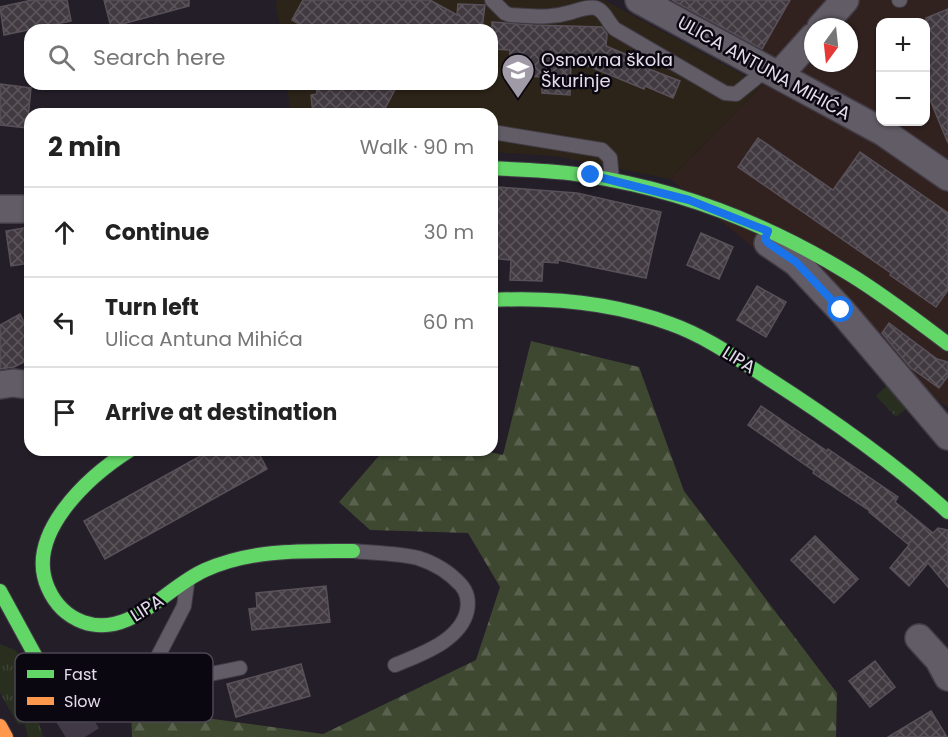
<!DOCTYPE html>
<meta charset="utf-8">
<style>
:root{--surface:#fff;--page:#f6f6f6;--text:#222;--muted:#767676;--line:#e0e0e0}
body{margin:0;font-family:Poppins,sans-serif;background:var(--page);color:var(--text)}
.controls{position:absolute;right:18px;top:18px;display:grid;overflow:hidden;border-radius:12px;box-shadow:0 2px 4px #0004}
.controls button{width:54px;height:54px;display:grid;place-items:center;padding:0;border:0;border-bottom:2px solid var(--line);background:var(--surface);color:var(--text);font:30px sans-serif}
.compass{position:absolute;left:804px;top:18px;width:54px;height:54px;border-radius:50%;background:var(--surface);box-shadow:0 2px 4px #0004;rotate:195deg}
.stop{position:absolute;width:18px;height:18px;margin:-14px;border:4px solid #1a73e8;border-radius:50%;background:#fff}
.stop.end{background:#1a73e8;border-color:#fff;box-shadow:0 2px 6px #0008}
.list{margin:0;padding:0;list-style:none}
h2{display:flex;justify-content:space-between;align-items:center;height:78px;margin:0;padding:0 24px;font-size:26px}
h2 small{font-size:20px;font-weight:400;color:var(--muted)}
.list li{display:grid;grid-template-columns:39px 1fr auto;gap:18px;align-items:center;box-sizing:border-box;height:90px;padding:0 24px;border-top:2px solid var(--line)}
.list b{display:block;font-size:22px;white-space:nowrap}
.list p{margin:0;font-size:20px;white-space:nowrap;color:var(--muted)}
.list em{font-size:20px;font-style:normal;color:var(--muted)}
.icon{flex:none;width:33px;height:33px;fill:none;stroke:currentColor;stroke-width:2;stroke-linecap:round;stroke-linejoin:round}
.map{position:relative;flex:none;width:948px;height:737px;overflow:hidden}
.search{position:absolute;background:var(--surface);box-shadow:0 2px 4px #0004;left:24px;top:24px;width:474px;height:66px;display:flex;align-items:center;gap:15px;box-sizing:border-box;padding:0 21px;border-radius:18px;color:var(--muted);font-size:22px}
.panel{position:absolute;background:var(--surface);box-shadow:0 2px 4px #0004;left:24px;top:108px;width:474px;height:348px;border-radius:18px}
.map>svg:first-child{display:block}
.commercial{fill:#31211f;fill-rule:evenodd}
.education{fill:#2c2418}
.grass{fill:url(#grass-tufts)}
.forest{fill:url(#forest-firs)}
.building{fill:url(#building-cross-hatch);stroke:#595159;stroke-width:1.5}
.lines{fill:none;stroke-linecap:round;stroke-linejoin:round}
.highway-tunnel{stroke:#413a46;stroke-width:33;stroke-dasharray:33 16;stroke-linecap:butt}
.lane-casing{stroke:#403b45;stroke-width:16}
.street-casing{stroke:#403b45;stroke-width:30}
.fast-casing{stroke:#403b45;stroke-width:16}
.slow-casing{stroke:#403b45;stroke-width:16}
.lane{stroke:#615c65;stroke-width:14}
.street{stroke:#615c65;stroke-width:27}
.fast{stroke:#63d668;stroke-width:14}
.slow{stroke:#ff974d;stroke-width:14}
.route{stroke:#1a73e8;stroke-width:8}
.labels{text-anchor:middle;stroke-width:5;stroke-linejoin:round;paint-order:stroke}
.poi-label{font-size:18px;fill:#e3dceb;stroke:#0b0710;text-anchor:start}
.street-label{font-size:18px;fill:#e3dceb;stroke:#0b0710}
.key{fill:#0b0710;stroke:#4c4752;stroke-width:1.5}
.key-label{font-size:16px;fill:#e3dceb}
</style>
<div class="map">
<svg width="948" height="737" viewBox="0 0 948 737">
<defs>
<pattern id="grass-tufts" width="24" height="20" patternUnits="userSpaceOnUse" patternTransform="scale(1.5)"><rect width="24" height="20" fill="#282f1f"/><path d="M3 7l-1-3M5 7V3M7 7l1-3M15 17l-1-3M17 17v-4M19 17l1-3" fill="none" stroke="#3d4335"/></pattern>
<pattern id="forest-firs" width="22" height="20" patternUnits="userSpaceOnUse" patternTransform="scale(1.5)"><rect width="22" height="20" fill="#3e4831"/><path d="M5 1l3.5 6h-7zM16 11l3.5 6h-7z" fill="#5a624f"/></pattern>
<pattern id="building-cross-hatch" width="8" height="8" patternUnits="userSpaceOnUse" patternTransform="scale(1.5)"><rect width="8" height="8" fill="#423a41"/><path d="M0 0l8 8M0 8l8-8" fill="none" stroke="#5d565d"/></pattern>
</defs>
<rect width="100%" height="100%" fill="#241e29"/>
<path class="commercial" d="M654 0H948V408L670 179 762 85 772 66ZM880 22H926V122H880ZM813 27H849V63H813Z"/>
<polygon class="education" points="277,0 604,0 762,85 670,179 555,156 492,152 492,114 291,114 287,84 492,84 492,30 281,30 276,7"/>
<g class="grass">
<polygon points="887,385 907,408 896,417 876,396"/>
<polygon points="0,644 15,650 29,669 20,678 48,709 41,713 42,717 38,719 43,737 28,737 25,724 18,724 0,693"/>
</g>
<polygon class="forest" points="531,341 639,367 684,491 837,693 836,737 132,737 131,713 169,713 323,734 476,660 500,587 468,533 370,530 339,502 384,450 480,450 503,455"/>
<g class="building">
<polygon points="32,0 67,0 71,21 4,35 0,7"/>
<polygon points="104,0 189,0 189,6 111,27"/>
<polygon points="303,0 430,0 457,15 458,4 485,5 482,28 486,30 310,30 292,20"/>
<polygon points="672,0 790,0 762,49"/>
<polygon points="948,9 948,143 926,90 926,18"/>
<polygon points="492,22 533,25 602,27 607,34 606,46 651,65 649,69 680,81 673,98 645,86 644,89 571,59 570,95 542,93 542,77 509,75 510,50 492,49"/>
<polygon points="0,84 31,88 27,128 0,125"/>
<polygon points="337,84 398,84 382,114 313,114 311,95 317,94 316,86"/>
<polygon points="758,138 833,190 860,152 948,213 948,290 936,307 890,275 891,273 738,167"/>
<polygon points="498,187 577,193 661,212 646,278 558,260 558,263 543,262 542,281 510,280 511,260 492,258 492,228 494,228"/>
<polygon points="30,227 30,263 11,266 6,231"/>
<polygon points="701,233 733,247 719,279 687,265"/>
<polygon points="757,286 786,302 766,337 737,320"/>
<polygon points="20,314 30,334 30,359 14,367 0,369 0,325"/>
<polygon points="889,323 937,359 948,362 948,376 939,388 911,368 882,333"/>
<polygon points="761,406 827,451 828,449 898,497 895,502 933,533 938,528 948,530 948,587 928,563 909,586 890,568 909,545 869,512 870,511 813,473 814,471 748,425"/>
<polygon points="211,450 257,450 267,469 105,559 84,521"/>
<polygon points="815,536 858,579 834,603 791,560"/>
<polygon points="326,586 330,622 252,630 249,609 257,608 256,593"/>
<polygon points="875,661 895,687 870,707 849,681"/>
<polygon points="301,664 310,696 236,717 227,684"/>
<polygon points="931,711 947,737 888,737"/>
</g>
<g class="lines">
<polyline class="highway-tunnel" points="42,668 85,737"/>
<defs>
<g id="lane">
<path d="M492 0 505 13 510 15C533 16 549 19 572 12 579 10 588 6 596 8 605 11 608 23 615 29L725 93 736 94 767 69"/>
<polyline points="899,0 900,0"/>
<polyline points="492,132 602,150 610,158 612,180"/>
<path d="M353 551C374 553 398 553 418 558 434 563 450 573 461 585 468 593 469 601 467 611 460 641 421 654 395 665"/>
<polyline points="147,687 240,668"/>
<polyline points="141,708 155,662 184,606 187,584"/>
</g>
<g id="street">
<polyline points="639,0 883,132 948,177"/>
<polyline points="821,27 845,0"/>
<polyline points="779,75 813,37"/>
<polyline points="0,209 30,209"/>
<polyline points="768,243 796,262 841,310 948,436"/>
<polyline points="0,385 13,383 30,385"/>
<polyline points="919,638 939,660 948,677"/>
</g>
<g id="fast">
<path d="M492 168C522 170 553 170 583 175 678 189 770 225 851 275 885 296 916 320 948 344"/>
<path d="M492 300C552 297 614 303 671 324 705 336 736 358 766 377 830 418 892 461 948 512"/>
<path d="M130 450C89 476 24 534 48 588 55 604 67 616 83 622 130 639 166 587 205 570 252 549 302 551 353 551"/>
<polyline points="0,591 42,668"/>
</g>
<polyline id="slow" points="0,726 6,737"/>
</defs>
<use href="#lane" class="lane-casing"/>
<use href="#street" class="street-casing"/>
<use href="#fast" class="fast-casing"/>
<use href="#slow" class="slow-casing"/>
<use href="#lane" class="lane"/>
<use href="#street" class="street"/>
<use href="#fast" class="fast"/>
<use href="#slow" class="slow"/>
</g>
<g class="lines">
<polyline class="route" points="591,175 689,200 768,231 765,239 768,243 796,262 841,310"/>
</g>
<defs>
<symbol id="school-pin" viewBox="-11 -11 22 30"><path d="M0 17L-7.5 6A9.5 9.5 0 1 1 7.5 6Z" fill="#a09aa7" stroke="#0b0710"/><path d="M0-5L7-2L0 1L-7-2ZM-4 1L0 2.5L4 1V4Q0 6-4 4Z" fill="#fff"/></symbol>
</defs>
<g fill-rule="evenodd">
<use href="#school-pin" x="499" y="51" width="38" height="52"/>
</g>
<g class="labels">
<g class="poi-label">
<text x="541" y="66">Osnovna škola<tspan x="541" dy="21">Škurinje</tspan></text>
</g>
<g class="street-label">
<text transform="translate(764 68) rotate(29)" y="6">ULICA ANTUNA MIHIĆA</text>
<text transform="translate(739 360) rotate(32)" y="6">LIPA</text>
<text transform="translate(147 608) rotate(-32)" y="6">LIPA</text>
</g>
</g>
<rect x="15" y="653" width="198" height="69" rx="9" class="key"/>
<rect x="27" y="670" width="27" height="8" fill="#63d668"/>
<rect x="27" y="697" width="27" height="8" fill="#ff974d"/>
<g class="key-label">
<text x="64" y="680">Fast</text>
<text x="64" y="707">Slow</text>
</g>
</svg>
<div class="controls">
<button>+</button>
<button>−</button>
</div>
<svg class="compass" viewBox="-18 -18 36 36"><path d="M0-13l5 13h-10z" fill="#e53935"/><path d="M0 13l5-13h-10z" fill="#767676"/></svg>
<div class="stop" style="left:841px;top:310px"></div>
<div class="stop end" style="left:591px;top:175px"></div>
<div class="search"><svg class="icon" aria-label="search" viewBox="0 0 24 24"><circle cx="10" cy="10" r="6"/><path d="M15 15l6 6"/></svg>Search here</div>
<section class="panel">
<h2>2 min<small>Walk · 90 m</small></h2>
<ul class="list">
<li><svg class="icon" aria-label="ahead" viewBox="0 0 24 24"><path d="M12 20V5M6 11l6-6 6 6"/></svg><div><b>Continue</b></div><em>30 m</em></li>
<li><svg class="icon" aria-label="left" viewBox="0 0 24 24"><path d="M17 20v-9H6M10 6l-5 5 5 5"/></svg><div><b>Turn left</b><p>Ulica Antuna Mihića</p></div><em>60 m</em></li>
<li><svg class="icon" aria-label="arrive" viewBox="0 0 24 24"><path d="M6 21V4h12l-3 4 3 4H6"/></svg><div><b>Arrive at destination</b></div></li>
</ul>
</section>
</div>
